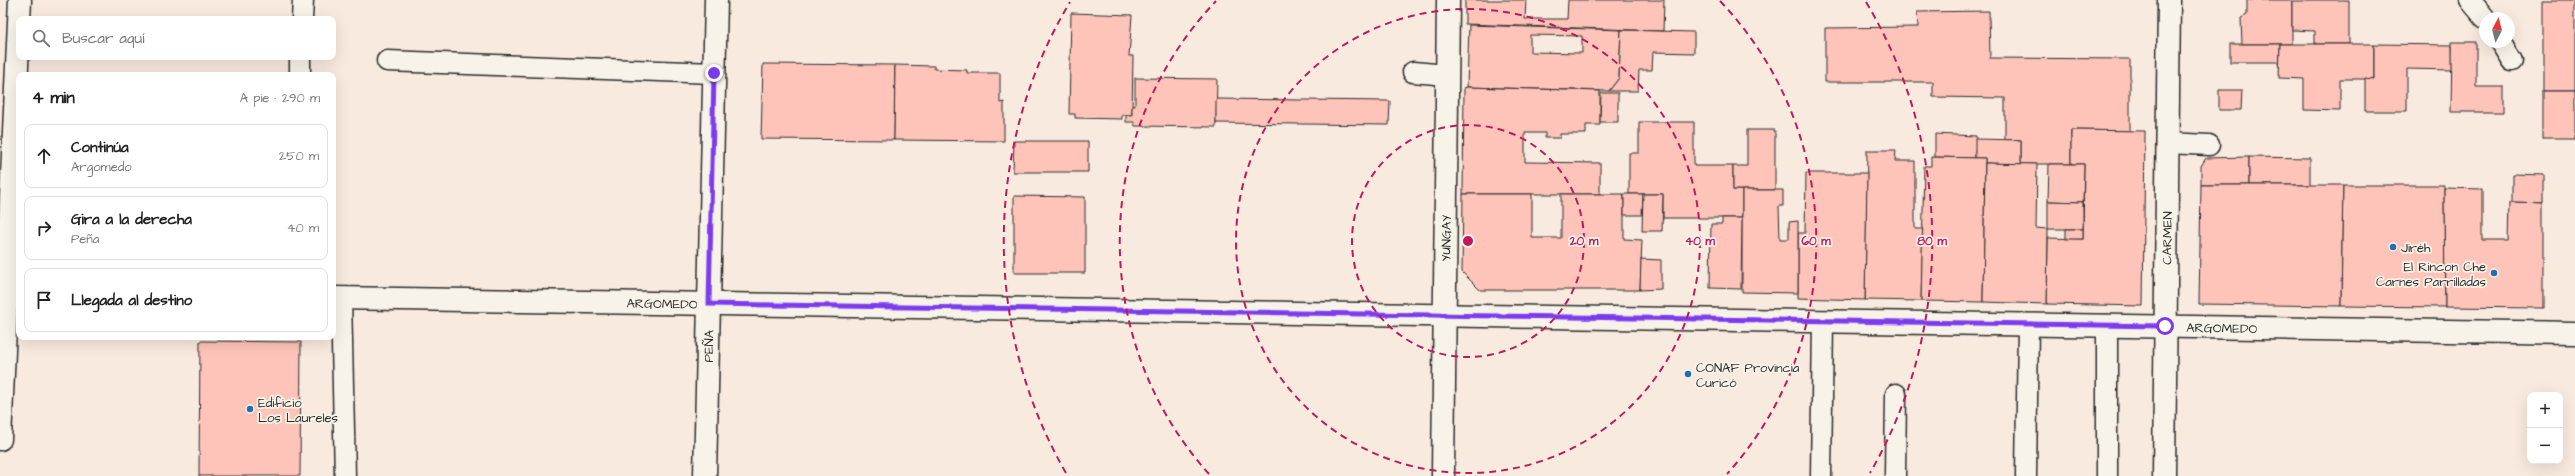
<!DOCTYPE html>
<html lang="es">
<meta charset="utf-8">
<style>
:root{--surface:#fff;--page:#f6f6f6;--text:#222;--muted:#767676;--line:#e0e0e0}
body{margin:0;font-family:"Architects Daughter",sans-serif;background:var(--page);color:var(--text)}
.controls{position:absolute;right:12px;bottom:12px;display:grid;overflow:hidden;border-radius:8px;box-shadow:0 4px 16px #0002}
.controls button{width:36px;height:36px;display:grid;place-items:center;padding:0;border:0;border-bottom:1px solid var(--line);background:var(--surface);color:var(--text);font:20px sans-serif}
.compass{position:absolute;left:2479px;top:12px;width:36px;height:36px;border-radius:50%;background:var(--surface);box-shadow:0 4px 16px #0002;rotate:7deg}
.stop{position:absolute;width:12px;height:12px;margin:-9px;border:3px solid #7c3aed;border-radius:50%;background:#fff}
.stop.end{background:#7c3aed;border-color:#fff;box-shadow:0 1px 4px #0008}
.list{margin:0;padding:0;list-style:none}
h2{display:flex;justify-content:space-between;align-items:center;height:52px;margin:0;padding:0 16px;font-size:17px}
h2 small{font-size:13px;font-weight:400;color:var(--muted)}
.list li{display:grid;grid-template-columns:26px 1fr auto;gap:12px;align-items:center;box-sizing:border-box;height:64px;margin:0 8px 8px;padding:0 8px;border:1px solid var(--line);border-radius:8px}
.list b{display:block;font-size:15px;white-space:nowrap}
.list p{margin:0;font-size:13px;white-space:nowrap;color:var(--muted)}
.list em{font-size:13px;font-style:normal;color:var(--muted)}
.icon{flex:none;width:22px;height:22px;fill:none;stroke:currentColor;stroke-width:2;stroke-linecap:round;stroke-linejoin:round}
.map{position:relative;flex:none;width:2575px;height:476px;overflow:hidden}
.search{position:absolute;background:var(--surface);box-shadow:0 4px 16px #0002;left:16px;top:16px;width:320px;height:44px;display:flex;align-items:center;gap:10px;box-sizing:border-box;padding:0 14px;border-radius:8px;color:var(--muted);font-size:15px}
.panel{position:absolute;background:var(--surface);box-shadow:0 4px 16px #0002;left:16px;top:72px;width:320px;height:268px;border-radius:8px}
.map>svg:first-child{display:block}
.building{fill:#ffc4b9;stroke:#2b2b2b;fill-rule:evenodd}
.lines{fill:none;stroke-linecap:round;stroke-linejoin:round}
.service-casing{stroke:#2b2b2b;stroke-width:23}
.tertiary-casing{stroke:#2b2b2b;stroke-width:25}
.service{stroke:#f7f3e8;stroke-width:20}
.tertiary{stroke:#f7f3e8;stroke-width:22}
.route{stroke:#7c3aed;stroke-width:5}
.ring{fill:none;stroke:#c2185b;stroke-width:2;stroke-dasharray:7 5}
.poi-dot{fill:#1f6fb2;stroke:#f7f3e8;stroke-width:1.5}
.labels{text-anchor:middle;stroke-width:3.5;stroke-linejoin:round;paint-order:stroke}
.street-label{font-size:13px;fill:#2b2b2b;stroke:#f7f3e8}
.poi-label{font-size:13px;fill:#2b2b2b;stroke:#f7f3e8;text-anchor:start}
.centre{fill:#c2185b;stroke:#f7f3e8;stroke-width:2}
.ring-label{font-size:12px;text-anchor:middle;font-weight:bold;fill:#c2185b;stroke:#f7f3e8;stroke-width:3.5;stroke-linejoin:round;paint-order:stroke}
</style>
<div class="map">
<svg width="2575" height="476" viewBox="0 0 2575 476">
<rect width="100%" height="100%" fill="#f9eadf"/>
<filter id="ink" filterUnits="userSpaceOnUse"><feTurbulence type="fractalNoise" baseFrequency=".025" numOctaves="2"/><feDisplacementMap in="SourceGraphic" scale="8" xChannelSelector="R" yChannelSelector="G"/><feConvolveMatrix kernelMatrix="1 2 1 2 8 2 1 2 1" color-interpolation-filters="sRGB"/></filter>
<g filter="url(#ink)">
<g class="building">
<polygon points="1465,0 1526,0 1525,19 1567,19 1568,0 1664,0 1663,31 1465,24"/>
<polygon points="2247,0 2292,0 2292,44 2242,44 2241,18 2247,15"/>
<polygon points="2292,0 2349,0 2349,44 2315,44 2315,31 2292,30"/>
<rect x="2543" y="0" width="32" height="91"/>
<polygon points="1989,11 1990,58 2130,59 2130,131 2071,130 2071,164 2021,164 2021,140 2005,139 2005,98 1933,97 1933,82 1825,82 1825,28 1918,27 1917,12"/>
<polygon points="1071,13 1132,15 1129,56 1133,56 1132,115 1122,115 1122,119 1075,118 1075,114 1069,114"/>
<path d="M1469 25 1621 30 1619 78 1609 91 1467 87ZM1530 35 1582 36V53L1530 52Z"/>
<polygon points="1621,30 1694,32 1694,53 1653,52 1652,70 1639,70 1638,91 1609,91 1619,78"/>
<polygon points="2452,42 2476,42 2476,87 2504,87 2504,112 2451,112"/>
<rect x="2230" y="44" width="50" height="18"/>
<polygon points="2280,44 2374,44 2374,79 2340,79 2340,111 2304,110 2304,79 2279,78"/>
<polygon points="2374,44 2452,45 2452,70 2407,69 2407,111 2365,111 2365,78 2374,79"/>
<polygon points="763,64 895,65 894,140 761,139"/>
<polygon points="895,65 934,66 934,69 967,70 967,73 1000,73 1000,103 1004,102 1004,141 894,140"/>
<polygon points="1135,78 1217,79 1216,127 1135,126 1134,122 1126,122 1126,115 1132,115 1132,106 1135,106"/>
<polygon points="1467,87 1600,91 1600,125 1586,125 1586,134 1560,134 1560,138 1545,138 1545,133 1525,133 1525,162 1600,163 1600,194 1463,194 1464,88"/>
<polygon points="2219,90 2242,90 2241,110 2219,110"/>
<rect x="2543" y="91" width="32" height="48"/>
<polygon points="1601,93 1618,93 1618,122 1600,122"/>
<polygon points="1216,99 1390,101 1389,125 1216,123"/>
<polygon points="1639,122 1694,122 1694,166 1733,166 1733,190 1742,190 1742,218 1663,218 1663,194 1629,194 1629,153 1639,153"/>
<polygon points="1747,130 1775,130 1775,190 1733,190 1733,166 1747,166"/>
<polygon points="2071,130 2145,131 2143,306 2047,304 2048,238 2083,239 2084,164 2071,164"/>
<polygon points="1935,134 1976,136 1975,158 1935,157"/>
<polygon points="1975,139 2021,140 2021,164 1985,163 1985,158 1975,158"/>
<polygon points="1014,141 1088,141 1088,172 1013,172"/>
<polygon points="1867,150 1896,150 1895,161 1915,161 1915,229 1923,229 1921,301 1865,300"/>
<polygon points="1931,157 1985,158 1983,302 1921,301 1924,166 1931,166"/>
<polygon points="2249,157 2249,185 2201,185 2201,166 2206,158"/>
<polygon points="2249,157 2310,158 2310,185 2249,185"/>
<polygon points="1985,163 2037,164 2036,228 2048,229 2047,304 1983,302"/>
<polygon points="2049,164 2084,164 2083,202 2048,201"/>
<polygon points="1806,173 1867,173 1865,300 1798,298 1798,233 1805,233"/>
<polygon points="2512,174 2543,175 2543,203 2512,202"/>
<polygon points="2201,185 2343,185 2341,306 2199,304"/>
<polygon points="2343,185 2444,185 2445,307 2341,306"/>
<polygon points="2444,188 2482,189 2482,240 2509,240 2510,202 2543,203 2543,308 2445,307"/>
<polygon points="1742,190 1783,190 1783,206 1779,206 1780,239 1789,239 1789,222 1798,221 1798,293 1742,292"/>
<polygon points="1463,194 1532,194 1532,238 1561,238 1561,194 1624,194 1624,239 1642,240 1640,290 1480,290 1462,272"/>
<polygon points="1624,194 1643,194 1642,215 1624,215"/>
<polygon points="1643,194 1663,194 1662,231 1642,231"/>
<polygon points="1014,196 1085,197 1085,273 1014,273"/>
<polygon points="2048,201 2083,202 2083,229 2048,229"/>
<polygon points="1722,218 1742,218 1741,289 1710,288 1711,224 1722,224"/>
<rect x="2066" y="229" width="17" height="10"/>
<polygon points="1641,259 1661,260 1661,289 1640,290"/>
<polygon points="200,341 301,342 300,476 199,476"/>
</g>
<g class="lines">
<defs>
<g id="service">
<polyline points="2470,0 2485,18"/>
<polyline points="302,19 303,0"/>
<polyline points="2500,42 2512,61"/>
<polyline points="387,61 714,73"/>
<polyline points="1413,72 1447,75"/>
<polyline points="300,75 300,57"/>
<polyline points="2167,143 2209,145"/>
<polyline points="341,298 345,476"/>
<polyline points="2107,325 2107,476"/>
<polyline points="1821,476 1823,321"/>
<polyline points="1895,476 1896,394"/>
<polyline points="2026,476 2028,324"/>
</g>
<g id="tertiary">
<path id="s1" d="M333 298 2575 333"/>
<polyline points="0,439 20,0"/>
<path id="s2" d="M705 476 716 0"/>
<path id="s3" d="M1443 476 1448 0"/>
<path id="s4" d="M2164 476 2169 0"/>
</g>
</defs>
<use href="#service" class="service-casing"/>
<use href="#tertiary" class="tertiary-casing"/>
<use href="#service" class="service"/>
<use href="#tertiary" class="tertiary"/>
</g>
</g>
<g class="lines" filter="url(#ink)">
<polyline class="route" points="714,73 709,304 2165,326"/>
</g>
<g class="ring">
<circle cx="1468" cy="241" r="116"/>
<circle cx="1468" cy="241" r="232"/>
<path d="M1209 474A348 348 0 0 1 1216 1M1720 1A348 348 0 0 1 1727 474"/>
<path d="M1066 473A464 464 0 0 1 1070 2M1866 2A464 464 0 0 1 1870 473"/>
</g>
<g class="poi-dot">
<circle cx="2393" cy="247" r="4"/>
<circle cx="2494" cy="273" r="4"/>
<circle cx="1688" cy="374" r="4"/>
<circle cx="250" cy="409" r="4"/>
</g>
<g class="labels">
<g class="street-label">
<text dy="5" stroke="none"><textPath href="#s3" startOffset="238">YUNGAY</textPath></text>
<text dy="5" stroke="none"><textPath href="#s4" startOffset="238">CARMEN</textPath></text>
<text dy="5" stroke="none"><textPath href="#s1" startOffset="329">ARGOMEDO</textPath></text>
<text dy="5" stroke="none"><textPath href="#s1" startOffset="1889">ARGOMEDO</textPath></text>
<text dy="5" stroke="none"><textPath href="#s2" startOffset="130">PEÑA</textPath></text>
</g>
<g class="poi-label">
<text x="2401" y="252">Jiréh</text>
<text x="2486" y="271" text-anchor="end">El Rincon Che<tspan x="2486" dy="15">Carnes Parrilladas</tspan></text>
<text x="1696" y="372">CONAF Provincia<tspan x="1696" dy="15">Curicó</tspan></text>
<text x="258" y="407">Edificio<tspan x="258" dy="15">Los Laureles</tspan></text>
</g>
</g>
<circle cx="1468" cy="241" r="6" class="centre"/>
<g class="ring-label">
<text x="1584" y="245">20 m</text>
<text x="1700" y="245">40 m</text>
<text x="1816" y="245">60 m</text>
<text x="1932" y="245">80 m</text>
</g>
</svg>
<div class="controls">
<button>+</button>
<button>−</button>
</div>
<svg class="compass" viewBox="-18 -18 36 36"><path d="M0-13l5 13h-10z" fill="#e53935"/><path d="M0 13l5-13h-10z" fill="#767676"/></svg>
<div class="stop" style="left:2165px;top:326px"></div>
<div class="stop end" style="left:714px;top:73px"></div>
<div class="search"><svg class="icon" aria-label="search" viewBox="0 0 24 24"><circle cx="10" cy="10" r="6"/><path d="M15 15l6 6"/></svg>Buscar aquí</div>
<section class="panel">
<h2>4 min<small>A pie · 290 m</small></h2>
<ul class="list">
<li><svg class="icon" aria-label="ahead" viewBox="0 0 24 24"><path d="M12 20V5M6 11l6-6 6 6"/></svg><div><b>Continúa</b><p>Argomedo</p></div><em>250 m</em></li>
<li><svg class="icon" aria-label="right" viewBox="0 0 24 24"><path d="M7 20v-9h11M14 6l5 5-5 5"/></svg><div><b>Gira a la derecha</b><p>Peña</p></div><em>40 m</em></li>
<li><svg class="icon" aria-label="arrive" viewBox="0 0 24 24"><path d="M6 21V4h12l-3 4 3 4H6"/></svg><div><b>Llegada al destino</b></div></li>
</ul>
</section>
</div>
